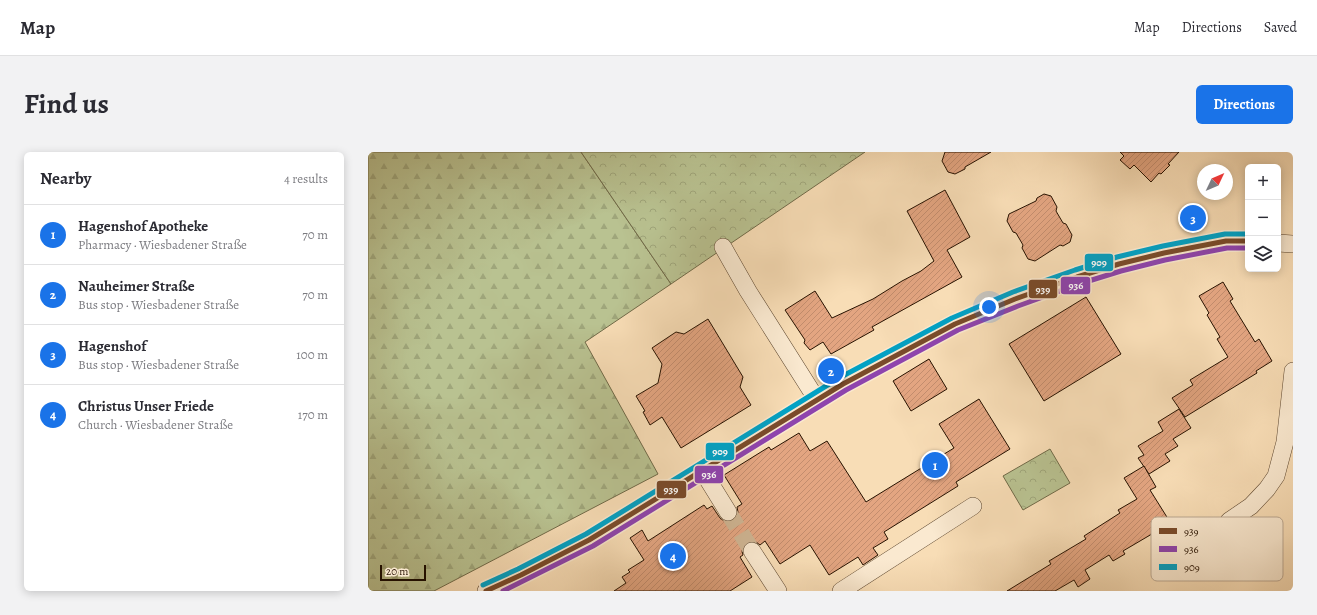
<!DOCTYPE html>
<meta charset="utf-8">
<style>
:root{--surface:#fff;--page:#f2f2f3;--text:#2b2b33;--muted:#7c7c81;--line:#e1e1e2;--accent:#1a73e8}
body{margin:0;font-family:Alegreya,serif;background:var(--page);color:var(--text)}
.controls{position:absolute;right:12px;top:12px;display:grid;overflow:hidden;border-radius:6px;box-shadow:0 2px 10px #0003}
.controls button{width:36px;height:36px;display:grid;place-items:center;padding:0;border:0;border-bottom:1px solid var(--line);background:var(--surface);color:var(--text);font:20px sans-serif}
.compass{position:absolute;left:829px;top:12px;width:36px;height:36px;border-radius:50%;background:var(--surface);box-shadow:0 2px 10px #0003;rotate:46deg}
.scale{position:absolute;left:12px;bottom:10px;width:46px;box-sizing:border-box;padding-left:4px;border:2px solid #271200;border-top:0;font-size:11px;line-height:14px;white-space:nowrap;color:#271200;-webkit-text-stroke:3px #fae9d0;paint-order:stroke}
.you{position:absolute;left:621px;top:155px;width:14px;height:14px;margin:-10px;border:3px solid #fff;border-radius:50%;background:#1a73e8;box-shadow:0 0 0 6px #1a73e833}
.badge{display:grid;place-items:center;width:26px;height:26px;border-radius:50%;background:var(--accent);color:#fff;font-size:13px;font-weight:700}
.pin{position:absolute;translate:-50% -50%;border:2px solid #fff;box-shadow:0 1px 4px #0006}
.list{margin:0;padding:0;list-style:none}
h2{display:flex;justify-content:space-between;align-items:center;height:52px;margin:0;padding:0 16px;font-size:17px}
h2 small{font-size:13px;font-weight:400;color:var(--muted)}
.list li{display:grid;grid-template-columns:26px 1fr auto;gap:12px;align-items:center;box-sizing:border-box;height:60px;padding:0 16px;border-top:1px solid var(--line)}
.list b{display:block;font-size:15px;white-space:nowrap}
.list p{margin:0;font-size:13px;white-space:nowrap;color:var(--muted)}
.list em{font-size:13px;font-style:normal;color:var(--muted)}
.icon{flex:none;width:22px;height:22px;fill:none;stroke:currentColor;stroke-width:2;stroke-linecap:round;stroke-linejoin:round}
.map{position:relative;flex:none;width:925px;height:439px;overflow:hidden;border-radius:6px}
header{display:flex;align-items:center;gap:24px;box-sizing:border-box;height:56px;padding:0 20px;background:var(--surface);border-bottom:1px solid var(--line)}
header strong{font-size:19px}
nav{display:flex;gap:22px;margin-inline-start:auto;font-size:14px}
.intro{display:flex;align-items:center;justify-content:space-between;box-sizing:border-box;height:96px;padding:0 24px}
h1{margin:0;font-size:28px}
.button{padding:10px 18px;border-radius:6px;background:var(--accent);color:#fff;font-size:14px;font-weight:700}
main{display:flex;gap:24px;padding:0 24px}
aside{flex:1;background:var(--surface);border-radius:6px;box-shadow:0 2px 10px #0003}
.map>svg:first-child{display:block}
.forest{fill:url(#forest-firs);stroke:#706a48}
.park{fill:url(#park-crowns);stroke:#706a48}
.building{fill:url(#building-hatch);stroke:#271200}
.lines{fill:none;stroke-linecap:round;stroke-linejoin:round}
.street-tunnel{stroke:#ceb492;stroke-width:17;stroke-dasharray:17 8;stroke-linecap:butt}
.street-casing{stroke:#5b452e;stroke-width:18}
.street{stroke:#fae9d0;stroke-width:17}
.bus-1-casing{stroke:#fae9d0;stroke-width:8}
.bus-2-casing{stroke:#fae9d0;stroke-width:8}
.bus-3-casing{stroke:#fae9d0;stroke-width:8}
.bus-1{stroke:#7a4b2a;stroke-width:5}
.bus-2{stroke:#8e44ad;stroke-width:5}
.bus-3{stroke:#02a1c4;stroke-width:5}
.key{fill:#fae9d0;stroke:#bba892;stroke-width:1}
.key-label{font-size:11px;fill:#271200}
.line-badge{stroke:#fae9d0;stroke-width:1.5}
.badge-label{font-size:11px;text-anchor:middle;font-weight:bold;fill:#fff}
</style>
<header>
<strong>Map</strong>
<nav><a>Map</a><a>Directions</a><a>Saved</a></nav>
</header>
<div class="intro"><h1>Find us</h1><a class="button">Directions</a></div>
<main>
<aside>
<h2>Nearby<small>4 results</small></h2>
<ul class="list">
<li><span class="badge">1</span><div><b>Hagenshof Apotheke</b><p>Pharmacy · Wiesbadener Straße</p></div><em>70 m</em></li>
<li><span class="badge">2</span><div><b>Nauheimer Straße</b><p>Bus stop · Wiesbadener Straße</p></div><em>70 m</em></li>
<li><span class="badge">3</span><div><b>Hagenshof</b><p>Bus stop · Wiesbadener Straße</p></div><em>100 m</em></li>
<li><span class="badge">4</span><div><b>Christus Unser Friede</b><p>Church · Wiesbadener Straße</p></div><em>170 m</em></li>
</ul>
</aside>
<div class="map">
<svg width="925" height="439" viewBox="0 0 925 439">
<defs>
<pattern id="forest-firs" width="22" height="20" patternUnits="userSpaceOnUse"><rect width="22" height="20" fill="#b9c291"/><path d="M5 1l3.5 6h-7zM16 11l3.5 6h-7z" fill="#9fa67b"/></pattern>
<pattern id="park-crowns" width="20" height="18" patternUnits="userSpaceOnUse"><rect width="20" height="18" fill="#b9c291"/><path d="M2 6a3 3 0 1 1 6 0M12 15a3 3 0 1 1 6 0" fill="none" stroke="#9fa67b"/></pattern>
<pattern id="building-hatch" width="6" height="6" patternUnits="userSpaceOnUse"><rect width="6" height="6" fill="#e3a581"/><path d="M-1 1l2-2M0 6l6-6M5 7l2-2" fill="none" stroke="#c38d6e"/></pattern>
</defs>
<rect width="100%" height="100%" fill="#f8ddb6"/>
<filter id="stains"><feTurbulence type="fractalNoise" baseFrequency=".005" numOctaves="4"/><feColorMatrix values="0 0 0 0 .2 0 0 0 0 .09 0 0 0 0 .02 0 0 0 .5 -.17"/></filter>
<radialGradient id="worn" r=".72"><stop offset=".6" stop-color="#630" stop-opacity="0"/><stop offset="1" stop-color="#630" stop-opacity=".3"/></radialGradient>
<polygon class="forest" points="0,0 213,0 303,132 217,190 290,322 66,439 0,439"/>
<g class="park">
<polygon points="213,0 497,0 303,132"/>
<polygon points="682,297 702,331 655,358 635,324"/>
</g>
<g class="building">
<polygon points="577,0 623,0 597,15 597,17 587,22 580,20 574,9"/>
<polygon points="752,0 811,0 800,12 802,13 793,22 791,21 783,30 766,13 762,17 752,8 756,4"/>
<polygon points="577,38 602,85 579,98 594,125 504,175 506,178 463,202 455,190 442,198 436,191 437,188 417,158 447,139 464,166 505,147 534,129 553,119 566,109 539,59"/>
<polygon points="676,42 683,44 689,55 688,59 695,71 698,72 704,83 702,90 695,94 692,93 667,109 660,107 654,96 655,93 648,81 645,80 639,69 641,62 668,49 669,46"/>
<polygon points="855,130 865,147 862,149 887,190 891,187 904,209 888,219 889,221 817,265 804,246 825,233 822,228 860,205 849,187 852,185 839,163 841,161 831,144"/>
<polygon points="718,145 753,202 676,249 641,192"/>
<polygon points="340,167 375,225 372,235 383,253 313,296 294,265 282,273 275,260 277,259 268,244 290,231 294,212 284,196 308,180 316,182"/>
<polygon points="561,207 579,237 543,259 525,229"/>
<polygon points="611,247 642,297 588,330 590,334 516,380 520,387 505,396 510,403 495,413 490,405 461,423 442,393 412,412 397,389 392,393 388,390 383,389 378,391 375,394 374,399 375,403 372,405 384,425 362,439 246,439 258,431 254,425 262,420 260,418 276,408 262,386 274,378 280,389 336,353 339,357 344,354 352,366 356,369 361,370 366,368 369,364 370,360 369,355 374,352 356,323 401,295 403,298 431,281 442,299 459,289 498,350 586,296 571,272"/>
<polygon points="811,257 823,276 805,287 810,294 797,302 802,309 781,322 770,306 776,303 770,294 795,279 790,270"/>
<polygon points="776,314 788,335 782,338 802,370 809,366 822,387 802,399 789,379 755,399 757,402 745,409 741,403 717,418 722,427 710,435 706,428 687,439 639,439 683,412 681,409 718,387 716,384 752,361 750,358 769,347 756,326"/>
</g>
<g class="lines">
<polyline class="street-tunnel" points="360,360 384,399"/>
<defs>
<g id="street">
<polyline points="910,91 925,92"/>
<polyline points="355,95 380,139 449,248"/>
<polyline points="334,318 360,360"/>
<polyline points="861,369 883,354 899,337 908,324 917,290 925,219"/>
<polyline points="384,399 410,439"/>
<polyline points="118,439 153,423 221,388 475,232 587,172 647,147 709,125 751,112 796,101 858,89 880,89"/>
<polyline points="473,439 605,354"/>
</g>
</defs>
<use href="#street" class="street-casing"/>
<use href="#street" class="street"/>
<defs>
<polyline id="bus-1" points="118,439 153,423 221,388 475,232 587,172 647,147 709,125 751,112 796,101 858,89 880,89"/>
<polyline id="bus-2" points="135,439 225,394 478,238 590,178 650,154 711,132 753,119 797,108 859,96 880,96"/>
<polyline id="bus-3" points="115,433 150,417 218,382 471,226 584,166 645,140 707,118 749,105 795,94 857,82 880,82"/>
</defs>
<use href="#bus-1" class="bus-1-casing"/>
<use href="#bus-2" class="bus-2-casing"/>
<use href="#bus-3" class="bus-3-casing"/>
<use href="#bus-1" class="bus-1"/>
<use href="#bus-2" class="bus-2"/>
<use href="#bus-3" class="bus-3"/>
</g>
<rect x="783" y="365" width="132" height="64" rx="6" class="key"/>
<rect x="791" y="376" width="18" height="6" fill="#7a4b2a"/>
<rect x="791" y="394" width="18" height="6" fill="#8e44ad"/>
<rect x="791" y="412" width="18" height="6" fill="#02a1c4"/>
<g class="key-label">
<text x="816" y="383">939</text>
<text x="816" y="401">936</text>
<text x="816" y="419">909</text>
</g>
<g class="line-badge">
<rect x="716" y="101" width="30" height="19" rx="4" fill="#02a1c4"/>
<rect x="692" y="124" width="31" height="19" rx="4" fill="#8e44ad"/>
<rect x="660" y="127" width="30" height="20" rx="4" fill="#7a4b2a"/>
<rect x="337" y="290" width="30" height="19" rx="4" fill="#02a1c4"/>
<rect x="326" y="313" width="30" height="19" rx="4" fill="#8e44ad"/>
<rect x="288" y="328" width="31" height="19" rx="4" fill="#7a4b2a"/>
</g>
<g class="badge-label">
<text x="731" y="114">909</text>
<text x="708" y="137">936</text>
<text x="675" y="141">939</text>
<text x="352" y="303">909</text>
<text x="341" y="326">936</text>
<text x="303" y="341">939</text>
</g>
<rect width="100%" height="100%" filter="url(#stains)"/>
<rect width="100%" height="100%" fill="url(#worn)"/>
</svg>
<div class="controls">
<button>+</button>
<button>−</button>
<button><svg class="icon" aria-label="layers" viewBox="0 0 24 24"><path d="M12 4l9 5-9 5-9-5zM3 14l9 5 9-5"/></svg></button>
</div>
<svg class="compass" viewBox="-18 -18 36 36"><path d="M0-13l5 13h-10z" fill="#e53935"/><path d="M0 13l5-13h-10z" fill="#7c7c81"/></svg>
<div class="scale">20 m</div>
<div class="you"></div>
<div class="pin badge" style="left:567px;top:313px">1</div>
<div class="pin badge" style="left:463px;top:219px">2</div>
<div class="pin badge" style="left:825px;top:66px">3</div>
<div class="pin badge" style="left:305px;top:404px">4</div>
</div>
</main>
